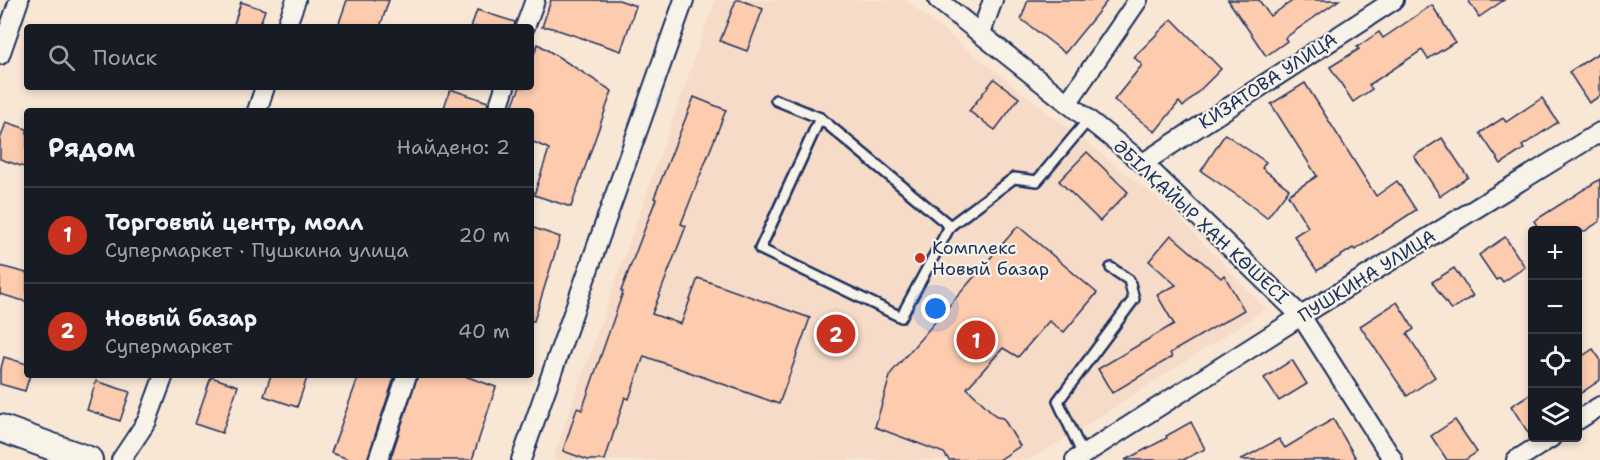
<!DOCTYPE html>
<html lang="ru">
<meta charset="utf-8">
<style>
:root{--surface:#171b24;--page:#242831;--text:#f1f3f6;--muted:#9ea1a6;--line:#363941;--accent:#c8321e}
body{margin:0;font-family:"Shantell Sans",sans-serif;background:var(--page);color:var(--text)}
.controls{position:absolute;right:18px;bottom:18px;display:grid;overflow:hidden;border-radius:6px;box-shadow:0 3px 9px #0003}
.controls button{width:54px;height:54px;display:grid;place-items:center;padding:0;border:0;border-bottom:2px solid var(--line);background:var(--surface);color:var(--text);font:30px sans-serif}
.you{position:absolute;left:936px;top:309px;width:21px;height:21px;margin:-15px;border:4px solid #fff;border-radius:50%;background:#1a73e8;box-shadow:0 0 0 9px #1a73e833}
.badge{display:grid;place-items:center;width:39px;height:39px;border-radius:50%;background:var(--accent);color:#fff;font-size:20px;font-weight:700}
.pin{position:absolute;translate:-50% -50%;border:3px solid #fff;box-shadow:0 2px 6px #0006}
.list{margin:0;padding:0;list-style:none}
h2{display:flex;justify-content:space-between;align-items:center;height:78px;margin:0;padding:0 24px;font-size:26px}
h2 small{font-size:20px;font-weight:400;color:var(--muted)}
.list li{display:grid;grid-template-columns:39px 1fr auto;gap:18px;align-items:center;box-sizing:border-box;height:96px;padding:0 24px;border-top:2px solid var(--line)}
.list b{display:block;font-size:22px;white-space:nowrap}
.list p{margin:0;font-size:20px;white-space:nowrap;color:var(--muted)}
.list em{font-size:20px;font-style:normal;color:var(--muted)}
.icon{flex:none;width:33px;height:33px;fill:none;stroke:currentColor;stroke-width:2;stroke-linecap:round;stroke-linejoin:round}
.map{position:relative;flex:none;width:1600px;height:460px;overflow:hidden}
.search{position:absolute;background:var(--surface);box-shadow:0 3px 9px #0003;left:24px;top:24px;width:510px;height:66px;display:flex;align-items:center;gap:15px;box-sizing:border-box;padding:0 21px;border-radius:6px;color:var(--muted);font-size:22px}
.panel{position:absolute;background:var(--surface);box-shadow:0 3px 9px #0003;left:24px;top:108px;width:510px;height:270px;border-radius:6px}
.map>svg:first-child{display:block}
.built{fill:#f6dbc8}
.building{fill:#fdcbad;stroke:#1b2f5e;stroke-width:1.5}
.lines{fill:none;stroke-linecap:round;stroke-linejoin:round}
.lane-casing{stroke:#1b2f5e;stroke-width:14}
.street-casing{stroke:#1b2f5e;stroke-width:22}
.secondary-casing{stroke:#1b2f5e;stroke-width:30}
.lane{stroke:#f7f3e8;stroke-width:9}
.street{stroke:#f7f3e8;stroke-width:18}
.secondary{stroke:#f7f3e8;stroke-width:26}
.poi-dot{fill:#c8321e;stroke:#f7f3e8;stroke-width:2}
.labels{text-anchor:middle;stroke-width:4.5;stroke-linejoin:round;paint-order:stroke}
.street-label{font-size:18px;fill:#1b2f5e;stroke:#f7f3e8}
.poi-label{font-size:18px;fill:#1b2f5e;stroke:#f7f3e8;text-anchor:start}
</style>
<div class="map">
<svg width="1600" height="460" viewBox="0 0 1600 460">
<rect width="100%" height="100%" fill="#f9e7d6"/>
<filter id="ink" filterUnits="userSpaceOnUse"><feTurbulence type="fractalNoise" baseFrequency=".0167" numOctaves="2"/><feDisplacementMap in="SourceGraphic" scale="12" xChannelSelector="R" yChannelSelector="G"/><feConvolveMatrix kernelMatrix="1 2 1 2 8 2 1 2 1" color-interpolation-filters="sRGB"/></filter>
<g filter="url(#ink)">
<polygon class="built" points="715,0 905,0 1170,208 1266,309 1075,433 1029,460 552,460"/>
<g class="building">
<polygon points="347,0 389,0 380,27 351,27 339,23"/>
<polygon points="551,0 619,0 636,6 621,51 549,27 542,27"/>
<polygon points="736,0 741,0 763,9 747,51 720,41"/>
<polygon points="1028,0 1108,0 1065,53 1021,19"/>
<polygon points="1228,0 1259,0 1270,16 1294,0 1339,0 1285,38 1287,41 1266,56"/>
<polygon points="1468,0 1504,0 1479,17"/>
<polygon points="241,2 265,10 259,27 233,27"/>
<polygon points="1432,5 1455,42 1428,59 1422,50 1369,85 1372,89 1353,102 1330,67 1359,49 1357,47 1379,32 1383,38"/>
<polygon points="477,10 515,22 514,27 471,27"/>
<polygon points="1172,19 1221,69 1183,107 1179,102 1155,132 1114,100 1142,65 1134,57"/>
<polygon points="538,44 612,91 571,207 534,195 549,149 531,141 531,111 510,111 520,87 531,87 531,61"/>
<polygon points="1600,52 1600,96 1589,103 1569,72"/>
<polygon points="994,79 1019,98 995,130 969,111"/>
<polygon points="1305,83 1376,196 1397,181 1416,210 1355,250 1353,248 1317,271 1294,236 1308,227 1288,195 1317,176 1271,104"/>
<polygon points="450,89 488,102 486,111 443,111"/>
<polygon points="694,97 726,110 681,224 686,226 652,314 681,324 698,278 810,318 779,404 644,356 629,399 625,397 605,460 588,460 563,451 577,408 582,410 623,292 621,291 656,199 654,198"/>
<polygon points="1542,98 1558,122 1522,146 1524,149 1501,164 1480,133 1503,118 1506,122"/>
<polygon points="6,122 27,129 27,168 0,159 0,140"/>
<polygon points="1225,134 1266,162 1262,168 1289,189 1267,218 1241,198 1201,171"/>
<polygon points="1442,138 1468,177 1440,196 1414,156"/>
<polygon points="1087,152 1128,192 1100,221 1059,181"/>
<polygon points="1600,179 1600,221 1585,231 1540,231 1534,221"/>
<polygon points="1018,226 1097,293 1064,332 1049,321 1018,357 1003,348 967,388 997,417 1003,418 1020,446 999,460 949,460 944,453 875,427 891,373"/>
<polygon points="531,227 560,237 534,321 531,321"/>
<polygon points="1171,235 1221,278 1224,275 1244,310 1170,353 1172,357 1112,393 1098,369 1174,324 1157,295 1176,285 1149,261"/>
<polygon points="1505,237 1525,267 1503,282 1500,278 1496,280 1479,255"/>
<polygon points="0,266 27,273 27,302 0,294"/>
<polygon points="1454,268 1473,296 1451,310 1432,282"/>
<polygon points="1397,302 1414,329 1407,334 1435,377 1407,396 1360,326"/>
<polygon points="1593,349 1600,359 1600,380 1578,395 1578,359"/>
<polygon points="4,357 27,364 27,375 30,375 25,391 0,384 0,372"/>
<polygon points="1292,360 1307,384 1279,401 1264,378"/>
<polygon points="271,375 298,375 307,378 297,407 264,396"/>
<polygon points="359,375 395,375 367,460 352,460 331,453"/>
<polygon points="418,375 462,375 496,387 472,460 390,460"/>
<polygon points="211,377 238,386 222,433 195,424"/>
<polygon points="96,381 130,392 120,421 87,410"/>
<polygon points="1533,392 1533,436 1531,437 1511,406"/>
<polygon points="1333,419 1357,460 1240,460 1279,439 1285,448"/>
<polygon points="1455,420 1477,452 1465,460 1447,460 1431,436"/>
<polygon points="1191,422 1205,449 1183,460 1125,460 1167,438 1166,436"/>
</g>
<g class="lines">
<defs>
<g id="lane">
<polyline points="776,100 820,118 760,249 901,317 950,226 1014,178 1037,181 1089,119"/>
<polyline points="820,118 950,226"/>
<polyline points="1083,455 1058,401 1134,299 1129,280 1111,268"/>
</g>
<g id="street">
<polyline points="938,0 1143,163 1301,316 1393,460"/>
<polyline points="286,27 296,0"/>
<polyline points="525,27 535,0"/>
<polyline points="981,33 993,0"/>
<polyline points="0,55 19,0"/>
<polyline points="1068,102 1138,0"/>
<polyline points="257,111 265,87"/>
<polyline points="497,111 505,87"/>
<polyline points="1143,163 1394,0"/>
<polyline points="1578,420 1600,406"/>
<polyline points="121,460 147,421 164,375"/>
<polyline points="378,460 407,375"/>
<polyline points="521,460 684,0"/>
<polyline points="1075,460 1301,316 1600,132"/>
<polyline points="1516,460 1551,438"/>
</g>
<polyline id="secondary" points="0,428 89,460"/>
</defs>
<use href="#lane" class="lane-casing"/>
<use href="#street" class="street-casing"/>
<use href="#secondary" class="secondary-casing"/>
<use href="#lane" class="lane"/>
<use href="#street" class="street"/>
<use href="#secondary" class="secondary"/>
</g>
</g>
<circle class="poi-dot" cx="920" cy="258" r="6"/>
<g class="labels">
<g class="street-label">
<text transform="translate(1268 81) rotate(-33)" y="6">КИЗАТОВА УЛИЦА</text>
<text transform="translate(1201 222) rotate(43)" y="6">ӘБІЛҚАЙЫР ХАН КӨШЕСІ</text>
<text transform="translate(1367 276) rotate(-32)" y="6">ПУШКИНА УЛИЦА</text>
</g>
<g class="poi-label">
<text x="932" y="254">Комплекс<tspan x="932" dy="21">Новый базар</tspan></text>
</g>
</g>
</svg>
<div class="controls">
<button>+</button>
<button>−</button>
<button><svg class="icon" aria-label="locate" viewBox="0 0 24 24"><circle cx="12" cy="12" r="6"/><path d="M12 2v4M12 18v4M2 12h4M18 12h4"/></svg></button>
<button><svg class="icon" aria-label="layers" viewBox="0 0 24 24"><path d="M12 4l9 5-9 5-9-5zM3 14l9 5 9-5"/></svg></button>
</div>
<div class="you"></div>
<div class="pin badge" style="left:976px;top:340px">1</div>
<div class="pin badge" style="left:836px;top:334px">2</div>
<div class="search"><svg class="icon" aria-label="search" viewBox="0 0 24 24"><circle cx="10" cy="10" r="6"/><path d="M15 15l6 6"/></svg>Поиск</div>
<section class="panel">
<h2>Рядом<small>Найдено: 2</small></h2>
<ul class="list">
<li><span class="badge">1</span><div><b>Торговый центр, молл</b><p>Супермаркет · Пушкина улица</p></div><em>20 m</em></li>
<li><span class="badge">2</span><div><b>Новый базар</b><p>Супермаркет</p></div><em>40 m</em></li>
</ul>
</section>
</div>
